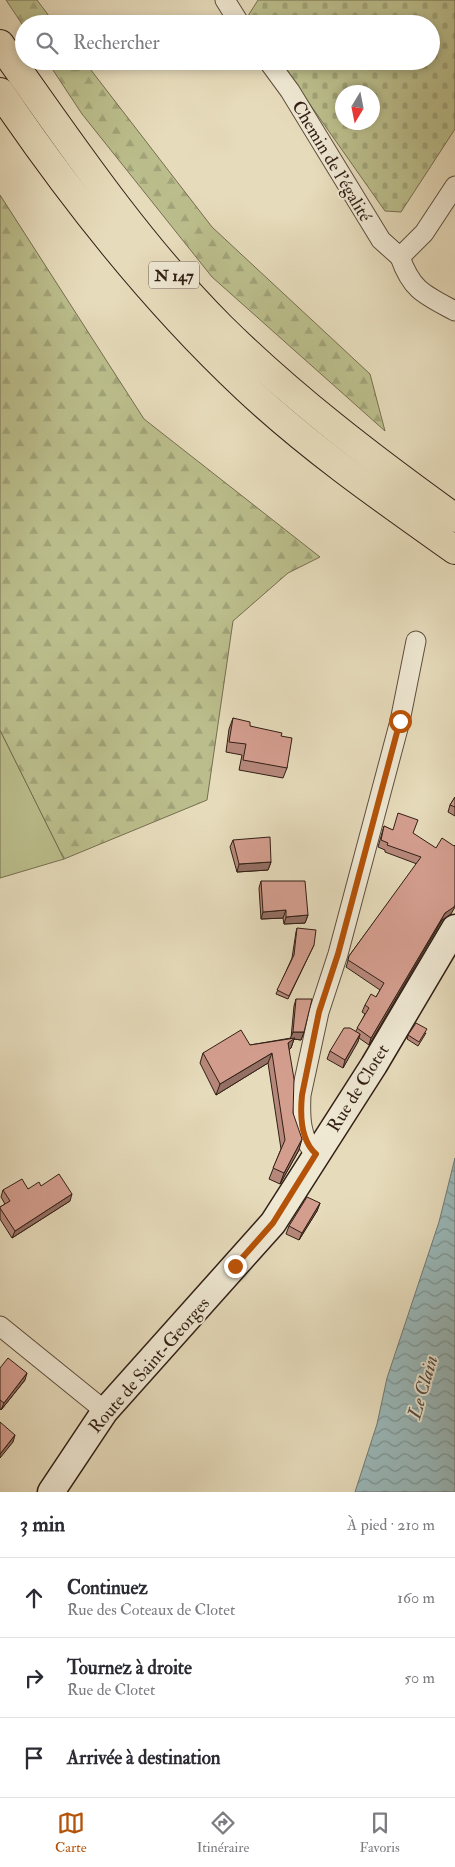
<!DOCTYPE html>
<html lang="fr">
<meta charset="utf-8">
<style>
:root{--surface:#fff;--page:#f7f7f7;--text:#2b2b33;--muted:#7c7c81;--line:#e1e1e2;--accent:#b45309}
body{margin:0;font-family:"IM FELL Double Pica",serif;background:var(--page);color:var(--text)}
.compass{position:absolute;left:335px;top:85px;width:45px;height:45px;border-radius:50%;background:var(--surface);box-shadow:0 2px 8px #0003;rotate:190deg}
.stop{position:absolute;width:15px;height:15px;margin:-11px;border:4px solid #b45309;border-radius:50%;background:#fff}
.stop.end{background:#b45309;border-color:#fff;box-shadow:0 1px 5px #0008}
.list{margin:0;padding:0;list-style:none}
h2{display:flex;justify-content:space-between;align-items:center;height:65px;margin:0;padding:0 20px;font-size:21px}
h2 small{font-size:16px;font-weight:400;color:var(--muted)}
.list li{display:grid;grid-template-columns:32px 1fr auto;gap:15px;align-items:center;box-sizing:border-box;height:80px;padding:0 20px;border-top:1px solid var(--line)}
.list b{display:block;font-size:19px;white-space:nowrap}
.list p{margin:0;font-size:16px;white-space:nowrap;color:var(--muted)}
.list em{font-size:16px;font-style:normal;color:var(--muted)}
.icon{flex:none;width:28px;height:28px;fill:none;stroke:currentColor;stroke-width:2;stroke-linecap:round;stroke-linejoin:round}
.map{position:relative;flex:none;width:455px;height:1492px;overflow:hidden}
.search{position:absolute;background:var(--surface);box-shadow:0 2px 8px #0003;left:15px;right:15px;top:15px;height:55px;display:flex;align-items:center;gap:12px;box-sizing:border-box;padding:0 18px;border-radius:28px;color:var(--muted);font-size:19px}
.sheet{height:305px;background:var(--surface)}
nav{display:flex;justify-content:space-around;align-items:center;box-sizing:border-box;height:70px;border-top:1px solid var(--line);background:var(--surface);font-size:14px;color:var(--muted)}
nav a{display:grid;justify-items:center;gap:2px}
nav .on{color:var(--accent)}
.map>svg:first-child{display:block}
.grass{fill:#bbbe8c;stroke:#766e50}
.forest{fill:url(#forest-firs);stroke:#766e50}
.cemetery{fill:url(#cemetery-stones);stroke:#766e50;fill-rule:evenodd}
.water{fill:url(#water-waves);stroke:#707b78}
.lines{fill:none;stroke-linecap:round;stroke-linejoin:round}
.street-casing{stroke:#5e4e3e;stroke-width:21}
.secondary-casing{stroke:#311f15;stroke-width:29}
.highway-casing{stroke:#311f15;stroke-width:30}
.street{stroke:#efe8d3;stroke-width:19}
.secondary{stroke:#efe8d3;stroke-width:26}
.highway{stroke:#e6dbbb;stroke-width:28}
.wall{fill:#b6887b;stroke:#311f15}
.shaded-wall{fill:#946f64;stroke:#311f15}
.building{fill:#d49e8f;stroke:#311f15}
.route{stroke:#b45309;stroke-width:6}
.labels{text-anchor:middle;stroke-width:4;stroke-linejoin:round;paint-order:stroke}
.shield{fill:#efe8d3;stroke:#6a5b4e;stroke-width:1}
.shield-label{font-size:16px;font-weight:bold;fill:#311f15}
.street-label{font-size:18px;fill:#311f15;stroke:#efe8d3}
.water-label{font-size:19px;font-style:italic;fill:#504d47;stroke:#efe8d3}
</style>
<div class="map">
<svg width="455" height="1492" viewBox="0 0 455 1492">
<defs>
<pattern id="forest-firs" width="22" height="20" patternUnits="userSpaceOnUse" patternTransform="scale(1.25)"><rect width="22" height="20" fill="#bbbe8c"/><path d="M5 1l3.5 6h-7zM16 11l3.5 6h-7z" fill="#a1a378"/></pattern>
<pattern id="cemetery-stones" width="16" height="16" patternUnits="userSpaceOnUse" patternTransform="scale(1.25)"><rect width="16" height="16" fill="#bbbe8c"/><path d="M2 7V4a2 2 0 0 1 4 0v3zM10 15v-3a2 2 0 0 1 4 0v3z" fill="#a1a378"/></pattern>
<pattern id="water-waves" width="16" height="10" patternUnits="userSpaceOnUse" patternTransform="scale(1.25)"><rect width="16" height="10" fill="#9ab9ba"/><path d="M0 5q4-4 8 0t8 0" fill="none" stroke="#7e9696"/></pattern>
</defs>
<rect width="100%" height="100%" fill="#e6dbbb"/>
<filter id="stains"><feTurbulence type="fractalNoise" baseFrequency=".004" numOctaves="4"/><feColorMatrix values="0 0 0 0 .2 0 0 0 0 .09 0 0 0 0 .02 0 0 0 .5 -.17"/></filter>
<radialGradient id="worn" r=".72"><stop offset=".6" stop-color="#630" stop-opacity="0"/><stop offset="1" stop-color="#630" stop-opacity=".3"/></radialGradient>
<polygon class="grass" points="0,730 64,859 0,878"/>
<g class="forest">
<polygon points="6,0 37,0 55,24 24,24 24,27"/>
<polygon points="47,61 84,61 212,227 370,374 385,431 212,277 82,114"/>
<polygon points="0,195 144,419 320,557 288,573 233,621 207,800 64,859 0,730"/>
</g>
<path class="cemetery" d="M258 0H455V129L401 212 385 211 302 93 277 61H431V24H249L246 19ZM342 92H372V122H342Z"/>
<polygon class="water" points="455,1158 455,1492 355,1492 377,1424 387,1378 439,1222"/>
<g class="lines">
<defs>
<g id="street">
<polyline points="225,0 240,24"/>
<polyline points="268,61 290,91 381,240 400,257"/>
<path d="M455 186 424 233 400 257C412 291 425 295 455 311"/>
<path d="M316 1154C300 1140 300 1115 301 1095L319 1012 338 954 400 721 416 641"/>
<polyline points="0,1326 105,1411"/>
</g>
<polyline id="secondary" points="51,1492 105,1411 273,1223 374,1065 455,928"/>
<g id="highway">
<path d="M0 44C68 140 137 243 221 327 293 398 373 459 455 518"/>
<path d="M0 92C72 198 152 300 246 388 311 449 383 499 455 550"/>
</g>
</defs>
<use href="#street" class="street-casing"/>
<use href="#secondary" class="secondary-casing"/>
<use href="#highway" class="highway-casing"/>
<use href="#street" class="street"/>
<use href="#secondary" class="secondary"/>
<use href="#highway" class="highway"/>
</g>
<g class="wall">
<polygon points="233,718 250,726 281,736 287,768 283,778 239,770 242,755 226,752 229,729"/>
<polygon points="455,797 455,816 448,812 450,805"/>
<polygon points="384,826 392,830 413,833 451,914 442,920 369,1045 359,1038 343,1068 327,1059 330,1051 356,1031 365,1014 362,1012 365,1005 376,997 380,990 346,967 347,964 349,956 417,864 385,852 385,850 378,847"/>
<polygon points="233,840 271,862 268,870 237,872 230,847"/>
<polygon points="261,881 308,915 305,923 284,924 283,918 261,919 259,888"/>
<polygon points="297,928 314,945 288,999 276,994 292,958 296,932"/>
<polygon points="296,999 304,1032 301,1040 294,1039 291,1048 289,1050 293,1113 299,1150 280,1184 269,1179 281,1149 268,1063 216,1095 200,1063 203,1053 291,1038 294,1006"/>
<polygon points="426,1033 418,1046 407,1039 408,1035"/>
<polygon points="41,1186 70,1201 12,1238 0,1219 0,1207 5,1204 1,1197 3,1190 28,1189"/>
<polygon points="320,1203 317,1211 299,1240 286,1234 289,1226"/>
<polygon points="0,1368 25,1380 1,1410 0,1409"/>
</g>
<g class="shaded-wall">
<polygon points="271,862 268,870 237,872 239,864"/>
<polygon points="455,905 455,907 451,914 442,920 369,1045 371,1038 445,913"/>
<polygon points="286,910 283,918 261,919 263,912"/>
<polygon points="308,915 305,923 284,924 286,917"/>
<polygon points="293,1032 304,1032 301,1040 294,1039 291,1048 284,1054"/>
<polygon points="360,1034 358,1042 343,1068 345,1060"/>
<polygon points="272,1053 268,1063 216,1095 220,1084"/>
<polygon points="302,1139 299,1150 280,1184 284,1173"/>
<polygon points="72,1194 70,1201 12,1238 15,1231"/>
<polygon points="320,1203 317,1211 299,1240 302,1233"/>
<polygon points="27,1373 25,1380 1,1410 4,1403"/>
<polygon points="15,1435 13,1442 0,1458 0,1454"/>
</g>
<g class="building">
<polygon points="233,718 250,722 250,726 282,733 281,736 292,738 287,768 243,760 246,744 229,742"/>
<polygon points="455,797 455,807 450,805"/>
<polygon points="398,813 418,820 413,833 436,848 442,838 454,846 455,845 455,905 454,907 445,913 371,1038 357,1028 369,1008 365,1005 371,994 376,997 384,983 348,960 349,956 421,857 387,845 388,843 381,840 384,826 393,830"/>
<polygon points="270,837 271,862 239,864 233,840"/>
<polygon points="261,881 305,881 308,915 286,917 286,910 263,912"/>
<polygon points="297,928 316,930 314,945 289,996 277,990 294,955"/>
<polygon points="296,999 312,999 304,1032 293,1032"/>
<polygon points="416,1023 427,1029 419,1042 408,1035"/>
<polygon points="344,1028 350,1028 360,1034 345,1060 330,1051"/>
<polygon points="241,1030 250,1045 295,1038 288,1043 294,1079 293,1113 302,1139 284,1173 273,1168 285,1140 272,1053 220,1084 203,1053"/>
<polygon points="59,1174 72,1194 15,1231 0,1208 0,1207 10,1201 3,1190 22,1179 28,1189 39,1182 41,1186"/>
<polygon points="307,1197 320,1203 302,1233 289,1226"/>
<polygon points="8,1358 27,1373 4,1403 0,1400 0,1368"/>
<polygon points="0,1422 15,1435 0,1454"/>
</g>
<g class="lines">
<path class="route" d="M235 1266 273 1223 316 1154C300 1140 300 1115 302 1095L319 1012 338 954 400 721"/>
</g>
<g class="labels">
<rect class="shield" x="149" y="261.5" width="50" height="27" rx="4"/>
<g class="shield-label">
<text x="174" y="281">N 147</text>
</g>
<g class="street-label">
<text transform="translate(332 161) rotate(59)" y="6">Chemin de l'égalité</text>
<text transform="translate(358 1088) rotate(-58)" y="6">Rue de Clotet</text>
<text transform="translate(149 1365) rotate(-49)" y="6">Route de Saint-Georges</text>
</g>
<g class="water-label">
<text transform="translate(422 1387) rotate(-74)" y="7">Le Clain</text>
</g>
</g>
<rect width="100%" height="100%" filter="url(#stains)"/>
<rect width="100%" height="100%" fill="url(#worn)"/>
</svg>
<svg class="compass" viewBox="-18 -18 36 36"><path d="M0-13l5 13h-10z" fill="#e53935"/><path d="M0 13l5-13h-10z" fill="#7c7c81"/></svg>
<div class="stop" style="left:400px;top:721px"></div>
<div class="stop end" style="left:235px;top:1266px"></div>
<div class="search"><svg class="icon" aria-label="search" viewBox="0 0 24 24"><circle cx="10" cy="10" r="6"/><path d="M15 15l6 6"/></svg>Rechercher</div>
</div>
<section class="sheet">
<h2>3 min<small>À pied · 210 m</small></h2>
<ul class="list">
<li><svg class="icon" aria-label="ahead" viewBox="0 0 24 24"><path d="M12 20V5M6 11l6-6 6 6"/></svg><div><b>Continuez</b><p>Rue des Coteaux de Clotet</p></div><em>160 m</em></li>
<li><svg class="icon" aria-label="right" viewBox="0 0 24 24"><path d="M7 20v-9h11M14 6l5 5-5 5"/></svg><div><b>Tournez à droite</b><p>Rue de Clotet</p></div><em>50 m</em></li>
<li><svg class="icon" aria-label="arrive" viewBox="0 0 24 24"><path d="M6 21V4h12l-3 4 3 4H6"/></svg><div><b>Arrivée à destination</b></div></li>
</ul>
</section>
<nav>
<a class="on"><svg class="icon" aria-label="map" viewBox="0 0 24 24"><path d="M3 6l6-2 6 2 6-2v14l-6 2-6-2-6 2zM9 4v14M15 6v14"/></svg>Carte</a>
<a><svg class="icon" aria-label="directions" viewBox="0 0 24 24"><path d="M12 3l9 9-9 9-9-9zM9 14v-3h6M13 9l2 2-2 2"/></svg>Itinéraire</a>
<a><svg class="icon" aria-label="saved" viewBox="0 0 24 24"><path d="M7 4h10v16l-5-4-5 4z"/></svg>Favoris</a>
</nav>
